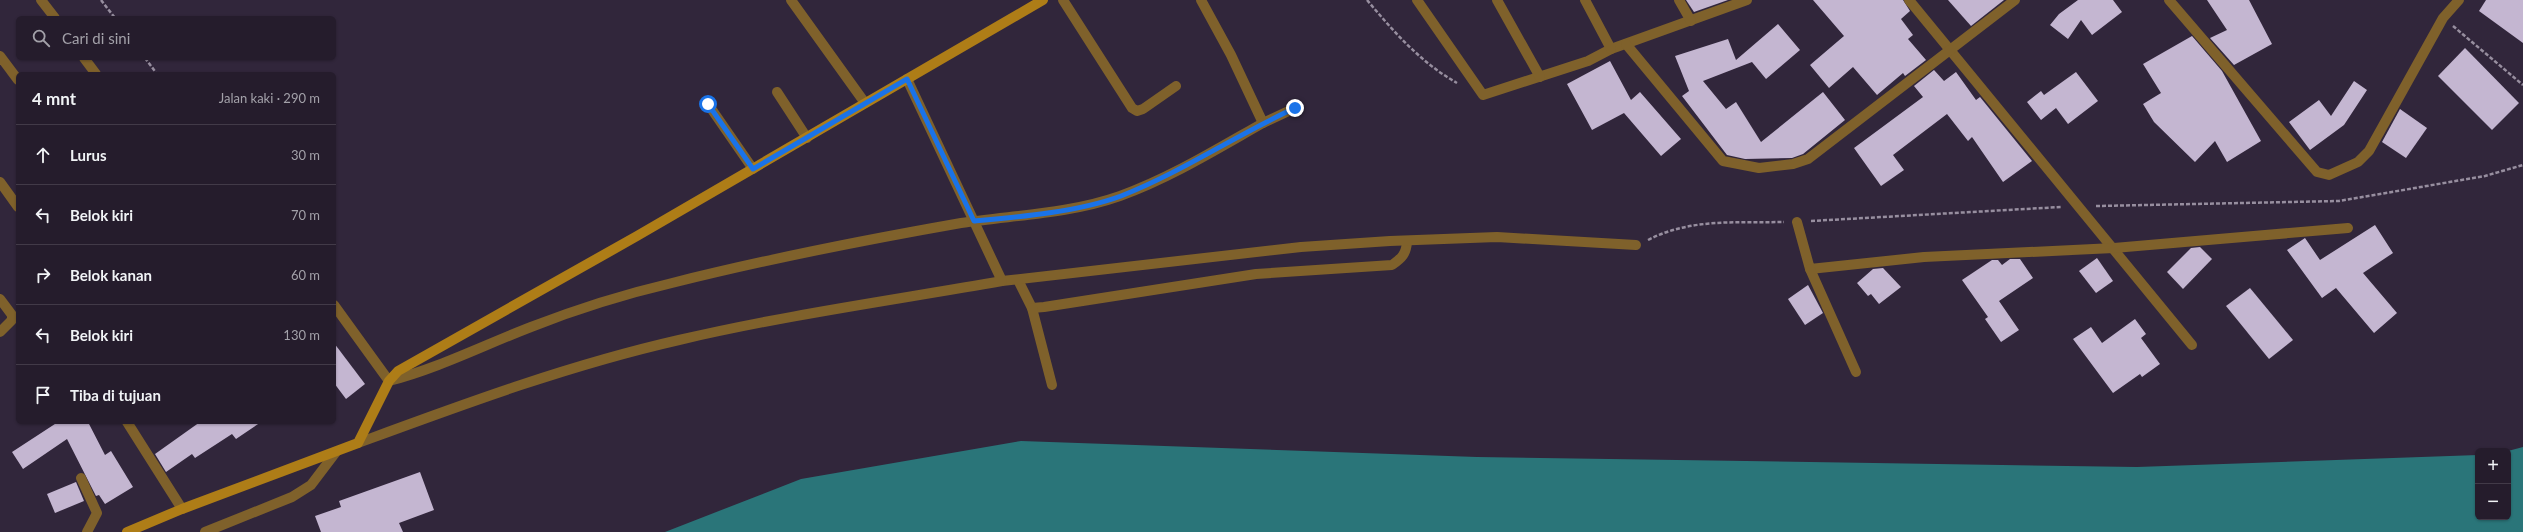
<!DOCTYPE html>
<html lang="id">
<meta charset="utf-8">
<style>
:root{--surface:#251c2c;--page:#312938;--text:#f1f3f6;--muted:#a3a1a9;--line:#423a48}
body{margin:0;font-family:Lato,sans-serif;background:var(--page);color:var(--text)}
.controls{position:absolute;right:12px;bottom:12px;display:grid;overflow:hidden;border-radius:6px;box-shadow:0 1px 3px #0004}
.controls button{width:36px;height:36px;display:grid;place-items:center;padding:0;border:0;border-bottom:1px solid var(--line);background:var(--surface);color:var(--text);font:20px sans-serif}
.stop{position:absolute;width:12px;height:12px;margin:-9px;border:3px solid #1a73e8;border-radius:50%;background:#fff}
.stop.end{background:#1a73e8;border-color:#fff;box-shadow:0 1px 4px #0008}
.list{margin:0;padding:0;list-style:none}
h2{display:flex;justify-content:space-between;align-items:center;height:52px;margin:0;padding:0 16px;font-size:17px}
h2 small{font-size:13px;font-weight:400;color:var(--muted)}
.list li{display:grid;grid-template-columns:26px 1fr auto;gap:12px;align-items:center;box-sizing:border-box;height:60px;padding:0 16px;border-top:1px solid var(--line)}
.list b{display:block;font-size:15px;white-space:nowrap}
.list em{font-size:13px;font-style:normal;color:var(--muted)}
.icon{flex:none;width:22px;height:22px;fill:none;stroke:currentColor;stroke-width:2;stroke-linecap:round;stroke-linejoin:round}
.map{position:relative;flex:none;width:2523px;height:532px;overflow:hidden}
.search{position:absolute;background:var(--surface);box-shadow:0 1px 3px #0004;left:16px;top:16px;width:320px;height:44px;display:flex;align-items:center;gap:10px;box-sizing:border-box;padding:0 14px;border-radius:6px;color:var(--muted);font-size:15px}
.panel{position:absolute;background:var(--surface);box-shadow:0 1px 3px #0004;left:16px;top:72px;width:320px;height:352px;border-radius:6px}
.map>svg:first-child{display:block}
.water{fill:#2a7579}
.building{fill:#c4b6d1}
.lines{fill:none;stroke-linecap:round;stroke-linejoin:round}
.path{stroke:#978e9f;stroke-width:2.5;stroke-dasharray:4 2;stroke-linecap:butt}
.lane{stroke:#7f612b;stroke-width:10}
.street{stroke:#7f612b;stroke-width:10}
.secondary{stroke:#ae7d17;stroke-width:10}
.route{stroke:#1a73e8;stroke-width:5}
</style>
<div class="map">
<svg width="2523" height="532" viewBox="0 0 2523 532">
<rect width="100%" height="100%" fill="#31263b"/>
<polygon class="water" points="1021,441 1477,457 2137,467 2478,455 2478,517 2508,517 2508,451 2523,447 2523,532 665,532 801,479"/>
<g class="building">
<polygon points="1686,0 1728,0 1694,12"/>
<polygon points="1813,0 1903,0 1910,11 1901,19 1913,35 1908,39 1926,60 1905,76 1903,73 1877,95 1853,67 1829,88 1810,65 1844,36"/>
<polygon points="1948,0 2004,0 1971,26"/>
<polygon points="2078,0 2113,0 2122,12 2092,35 2081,20 2068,39 2050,25 2059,14"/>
<polygon points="2207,0 2249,0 2272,44 2234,65 2210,38 2227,30"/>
<polygon points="2486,0 2523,0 2523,43 2479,11"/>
<polygon points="1778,24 1800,50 1766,79 1752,62 1703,81 1726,109 1736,102 1761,142 1823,92 1845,120 1803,154 1792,158 1745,159 1727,155 1682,96 1689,91 1675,56 1728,39 1736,60"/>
<polygon points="2192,36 2222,71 2261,141 2227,162 2215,141 2195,162 2154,122 2143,104 2161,93 2143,64"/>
<polygon points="2465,48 2519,103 2492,130 2438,76"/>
<polygon points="1610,61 1631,100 1640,92 1681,139 1661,156 1624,113 1592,130 1567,84"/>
<polygon points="1934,70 1944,81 1956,72 1976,100 1980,97 2032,161 2003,182 1972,137 1968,141 1947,114 1893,155 1904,170 1881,186 1854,148 1923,97 1914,86"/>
<polygon points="2076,72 2098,101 2068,124 2056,108 2041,120 2027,102 2041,91 2044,95"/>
<polygon points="2354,81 2367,90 2344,125 2310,150 2289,122 2319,100 2331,116"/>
<polygon points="2400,109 2427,128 2406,158 2382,142"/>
<polygon points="2375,225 2393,253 2363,273 2397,313 2374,333 2336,288 2322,298 2287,250 2305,238 2320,260"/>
<polygon points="2200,247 2212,259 2183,289 2167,272 2191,248"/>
<polygon points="2097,258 2113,281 2096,293 2079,271"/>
<polygon points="2010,259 2020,259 2033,278 1999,301 2019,330 2001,342 1985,319 1988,317 1962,280 1992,260 1998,260 2002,265"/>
<polygon points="1883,268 1901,287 1879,304 1871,294 1868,296 1857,283 1873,269"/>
<polygon points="1808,285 1823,313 1805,325 1788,299"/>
<polygon points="2250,288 2293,340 2269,359 2226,306"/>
<polygon points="2135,319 2146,334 2141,338 2160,364 2142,377 2140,374 2113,393 2073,339 2091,327 2102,343"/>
<polygon points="334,343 365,384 346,399 334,383"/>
<polygon points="58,422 88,422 105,455 111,451 133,487 105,504 99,495 96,496 67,439 23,469 12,452"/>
<polygon points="200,422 261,422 236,439 232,434 195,458 192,454 166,472 155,454"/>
<polygon points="420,472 434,510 399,523 403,532 321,532 315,516 341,507 339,501"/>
<polygon points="76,482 84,501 55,513 47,494"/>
</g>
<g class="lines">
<g class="path">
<polyline points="101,0 115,18"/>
<path d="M1367 0C1394 32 1420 62 1457 83"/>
<polyline points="2453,26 2523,85"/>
<polyline points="145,58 157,74"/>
<polyline points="2096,206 2339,201 2485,176 2523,165"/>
<polyline points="1811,221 2061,207"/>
<path d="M1648 240C1690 218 1738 223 1784 222"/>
</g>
<g class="lane">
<path d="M1018 280 1032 308 1044 307 1256 274 1392 265C1402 258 1406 254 1407 242"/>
<polyline points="1002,281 1301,247 1390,241 1497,237 1636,245"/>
<polyline points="1032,308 1052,385"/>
</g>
<g class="street">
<polyline points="41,0 55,18"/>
<polyline points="791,0 865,103"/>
<polyline points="1063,0 1132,108 1137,111 1143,109 1176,86"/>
<polyline points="1201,0 1231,55 1263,123 1295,108"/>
<polyline points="1417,0 1483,95 1588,61 1611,49 1747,0"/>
<polyline points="1497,0 1540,77"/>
<polyline points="1585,0 1611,49"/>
<polyline points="1679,0 1691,21"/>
<polyline points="1909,0 2192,345"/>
<polyline points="2169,0 2317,172 2329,175 2358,162 2369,151 2443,18 2459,0"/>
<polyline points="1626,44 1723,161 1759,168 1793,164 1808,159 2015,0"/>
<polyline points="0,56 18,80"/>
<polyline points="84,58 96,74"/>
<polyline points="777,92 807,138"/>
<polyline points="708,104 753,169"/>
<polyline points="0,182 18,207"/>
<polyline points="1797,222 1810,269 1924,257 2114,248 2348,228"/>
<polyline points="1810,269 1856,372"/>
<polyline points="0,299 12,315 12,320 0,332"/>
<path d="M334 305 389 381C439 368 484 345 531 327 577 309 625 294 672 283 768 259 864 240 961 223 1014 215 1069 214 1120 196 1170 178 1217 149 1263 123"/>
<polyline points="127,422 182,509"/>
<path d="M358 443C464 404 569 365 679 340 786 315 894 300 1002 281L907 79"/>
<polyline points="81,478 97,513 87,532"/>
<polyline points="205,532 292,497 311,485 336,452"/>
</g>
<polyline class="secondary" points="127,532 182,509 358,443 389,381 398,371 637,236 1043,0"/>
</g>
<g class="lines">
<path class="route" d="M708 104 753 169 907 79 974 221C1019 217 1078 212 1121 196 1182 172 1236 135 1295 108"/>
</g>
</svg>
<div class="controls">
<button>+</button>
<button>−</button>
</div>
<div class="stop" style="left:708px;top:104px"></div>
<div class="stop end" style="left:1295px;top:108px"></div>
<div class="search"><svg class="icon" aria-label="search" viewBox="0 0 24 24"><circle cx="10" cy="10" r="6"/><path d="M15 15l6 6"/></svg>Cari di sini</div>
<section class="panel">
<h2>4 mnt<small>Jalan kaki · 290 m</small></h2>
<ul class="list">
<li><svg class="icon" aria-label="ahead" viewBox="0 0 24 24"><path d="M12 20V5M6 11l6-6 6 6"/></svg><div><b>Lurus</b></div><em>30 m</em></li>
<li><svg class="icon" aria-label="left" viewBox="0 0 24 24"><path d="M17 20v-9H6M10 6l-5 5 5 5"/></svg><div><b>Belok kiri</b></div><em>70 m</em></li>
<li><svg class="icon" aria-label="right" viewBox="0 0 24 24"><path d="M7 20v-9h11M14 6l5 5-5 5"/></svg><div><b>Belok kanan</b></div><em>60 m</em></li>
<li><svg class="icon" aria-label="left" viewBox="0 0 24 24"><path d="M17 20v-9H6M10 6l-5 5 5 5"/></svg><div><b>Belok kiri</b></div><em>130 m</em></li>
<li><svg class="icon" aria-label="arrive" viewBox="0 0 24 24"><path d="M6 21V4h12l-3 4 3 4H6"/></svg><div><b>Tiba di tujuan</b></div></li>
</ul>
</section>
</div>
